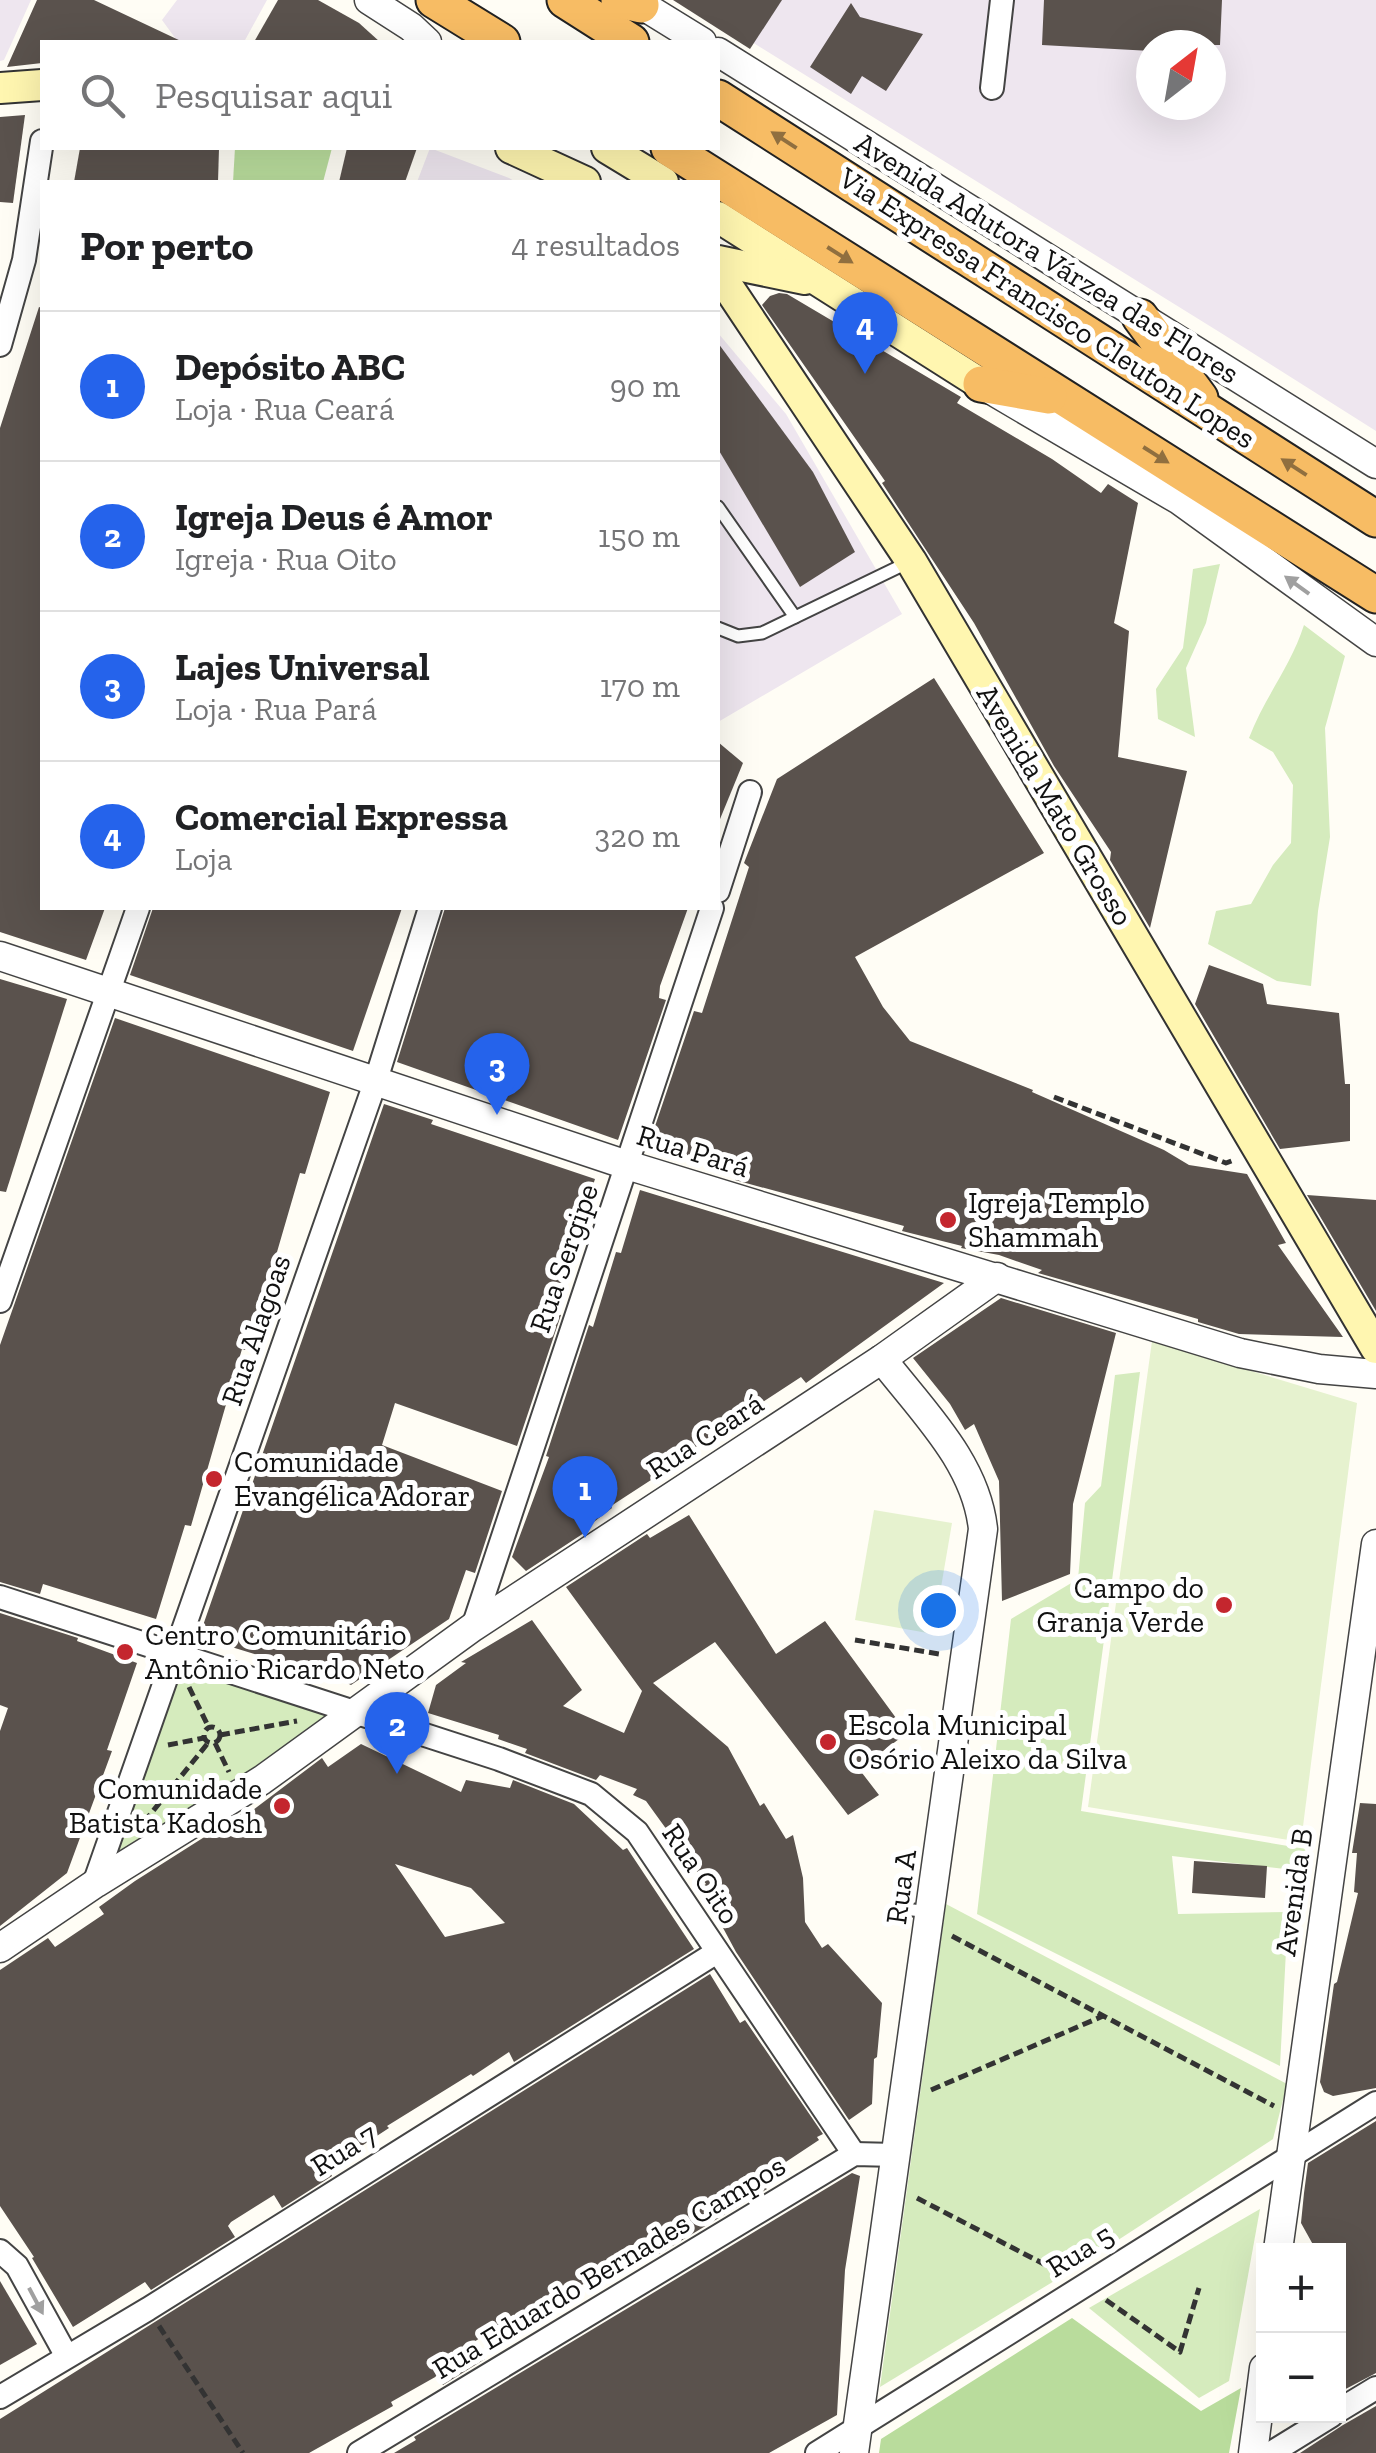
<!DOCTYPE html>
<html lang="pt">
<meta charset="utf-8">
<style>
:root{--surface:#fff;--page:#f2f2f2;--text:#202124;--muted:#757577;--line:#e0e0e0;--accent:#2563eb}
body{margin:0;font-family:"Zilla Slab",serif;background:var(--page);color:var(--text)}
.controls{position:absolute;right:30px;bottom:30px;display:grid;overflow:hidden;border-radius:0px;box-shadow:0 10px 40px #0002}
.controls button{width:90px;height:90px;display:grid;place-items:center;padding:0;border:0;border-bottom:2px solid var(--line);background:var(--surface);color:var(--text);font:50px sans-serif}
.compass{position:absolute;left:1136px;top:30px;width:90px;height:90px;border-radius:50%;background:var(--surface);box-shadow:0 10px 40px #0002;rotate:31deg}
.you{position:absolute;left:938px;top:1610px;width:35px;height:35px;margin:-25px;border:8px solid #fff;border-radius:50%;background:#1a73e8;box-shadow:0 0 0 15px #1a73e833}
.badge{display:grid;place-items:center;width:65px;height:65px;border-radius:50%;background:var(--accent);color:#fff;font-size:32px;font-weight:700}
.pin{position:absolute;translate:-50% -82px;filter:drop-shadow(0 2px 5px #0008)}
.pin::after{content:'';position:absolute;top:52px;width:35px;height:30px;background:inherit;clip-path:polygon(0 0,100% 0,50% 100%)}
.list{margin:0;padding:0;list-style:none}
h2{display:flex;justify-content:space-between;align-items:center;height:130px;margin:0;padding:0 40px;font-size:42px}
h2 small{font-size:32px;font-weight:400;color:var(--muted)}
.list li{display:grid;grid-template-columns:65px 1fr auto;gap:30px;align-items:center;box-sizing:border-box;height:150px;padding:0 40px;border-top:2px solid var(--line)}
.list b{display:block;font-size:38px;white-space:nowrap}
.list p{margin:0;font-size:32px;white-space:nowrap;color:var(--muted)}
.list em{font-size:32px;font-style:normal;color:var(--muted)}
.icon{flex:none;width:55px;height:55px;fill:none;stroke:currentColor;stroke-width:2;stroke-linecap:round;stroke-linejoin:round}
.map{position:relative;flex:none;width:1376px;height:2453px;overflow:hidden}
.search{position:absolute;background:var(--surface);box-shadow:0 10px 40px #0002;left:40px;top:40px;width:680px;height:110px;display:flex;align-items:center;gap:25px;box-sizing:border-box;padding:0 35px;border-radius:0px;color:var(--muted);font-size:38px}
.panel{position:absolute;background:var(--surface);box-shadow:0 10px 40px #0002;left:40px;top:180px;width:680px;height:730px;border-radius:0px}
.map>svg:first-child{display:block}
.industrial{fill:#eee6ef;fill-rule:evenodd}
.green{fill:#d5ebbd}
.forest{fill:#b9dc9c}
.pitch{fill:#e6f2cf}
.building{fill:#5a524d;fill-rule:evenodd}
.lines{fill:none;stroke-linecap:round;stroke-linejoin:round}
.service-casing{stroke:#444;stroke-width:15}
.minor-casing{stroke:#444;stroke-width:26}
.tertiary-casing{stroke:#444;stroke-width:31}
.secondary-casing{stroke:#333;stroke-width:34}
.trunk-casing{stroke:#222;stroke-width:39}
.path{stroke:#333;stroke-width:5;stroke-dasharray:10 5;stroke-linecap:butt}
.service{stroke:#fff;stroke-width:11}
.minor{stroke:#fff;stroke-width:22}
.tertiary{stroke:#fff;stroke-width:28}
.secondary{stroke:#fff6b0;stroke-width:30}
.trunk{stroke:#f7bc64;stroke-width:35}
.oneway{fill:#906f3f}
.oneway2{fill:#a0a0a0}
.poi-dot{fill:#c4262e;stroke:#fff;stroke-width:4}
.labels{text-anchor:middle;stroke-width:10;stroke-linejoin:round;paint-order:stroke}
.street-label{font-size:30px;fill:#111;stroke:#fff}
.poi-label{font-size:30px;fill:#111;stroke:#fff;text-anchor:start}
</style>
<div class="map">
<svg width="1376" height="2453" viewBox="0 0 1376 2453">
<rect width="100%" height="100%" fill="#fffdf5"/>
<g class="industrial">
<polygon points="0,0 31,0 4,60 0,61"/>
<polygon points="177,0 267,0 244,42 178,42 162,20"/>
<path d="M684 0H1376V431L1221 333ZM1151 45H1211V105H1151Z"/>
<polygon points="430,148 509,178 516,182 417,182"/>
<polygon points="718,333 786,414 902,614 718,722"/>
</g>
<g class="green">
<polygon points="1220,564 1206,623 1186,668 1195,737 1158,719 1156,689 1183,648 1193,569"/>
<path d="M1304 625 1345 656 1325 728 1330 837 1318 911 1311 986 1277 981 1208 944 1216 911 1251 904 1273 865 1291 843 1293 785 1273 752 1249 738C1264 698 1291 666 1304 625Z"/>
<polygon points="1140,1372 1081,1811 1306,1849 1302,1871 1172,1856 1178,1914 1288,1912 1280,2066 977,1914 1011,1619 1078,1579 1085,1503 1101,1486 1115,1375"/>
<polygon points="173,1653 356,1714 94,1884"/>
<polygon points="946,1904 1287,2084 1273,2139 1069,2272 880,2387"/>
<polygon points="1260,2209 1229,2381 1199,2398 1089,2308"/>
</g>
<g class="forest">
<polygon points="235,148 332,148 323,182 233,182"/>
<polygon points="1072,2318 1201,2411 1241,2388 1229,2453 879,2453 881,2439"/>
</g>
<g class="pitch">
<polygon points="1152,1341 1357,1403 1301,1842 1088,1807"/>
<polygon points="874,1510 952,1523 933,1634 855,1620"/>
</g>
<g class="building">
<polygon points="37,0 94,0 183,42 42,42 42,63 7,67"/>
<polygon points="278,0 318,0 359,23 380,42 254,42"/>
<polygon points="673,0 782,0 750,49"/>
<polygon points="1044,0 1222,0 1220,45 1151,45 1151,51 1042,45"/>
<polygon points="851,3 860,17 923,34 886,91 862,76 851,94 810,67"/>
<polygon points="25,115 13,203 0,202 0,117"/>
<polygon points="80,148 219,148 218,182 74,182"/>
<polygon points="347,148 417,148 405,182 339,182"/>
<polygon points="779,293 787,294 961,397 957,403 1052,459 1101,493 1108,484 1138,503 1114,623 1129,631 1118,757 1187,771 1150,928 1110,860 1111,852 1054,766 974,623 882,483 885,481 762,305 770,296"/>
<polygon points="39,307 42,308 42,908 105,908 86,960 0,932 0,428"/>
<polygon points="718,343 813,472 855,552 800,587 718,449"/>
<polygon points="934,678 1044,853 855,957 883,1007 910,1041 1033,1090 1032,1092 1164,1150 1189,1165 1247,1174 1286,1243 1278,1245 1343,1337 1239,1334 1198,1322 1198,1319 1038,1273 1042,1270 999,1255 961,1248 962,1246 902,1231 904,1226 735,1180 738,1171 649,1144 694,1011 702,1013 749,867 744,863 777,779"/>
<polygon points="718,742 743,763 718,824"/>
<polygon points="153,908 402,908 353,1051 130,975"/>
<polygon points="445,908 688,908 660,986 659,998 666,1000 618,1140 397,1062"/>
<polygon points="1209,965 1263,984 1267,1004 1339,1013 1345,1084 1350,1084 1350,1141 1280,1149 1195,1004"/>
<polygon points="0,979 67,999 6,1192 0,1191"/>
<polygon points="115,1018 330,1092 305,1174 300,1173 261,1307 258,1307 245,1350 242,1349 191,1526 185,1525 156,1619 43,1584 40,1594 0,1582 0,1345"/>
<polygon points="384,1104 433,1120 431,1124 595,1179 552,1312 561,1315 517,1446 395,1403 382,1445 502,1491 475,1573 466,1570 449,1619 351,1685 311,1666 309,1671 199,1637"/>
<polygon points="640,1190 944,1283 806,1383 801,1377 743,1415 745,1417 689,1451 691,1454 611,1506 612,1508 582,1531 584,1533 526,1571 512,1557 549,1457 546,1456 589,1325 593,1327 616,1252 621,1253"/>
<polygon points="1307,1195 1376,1200 1376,1311 1318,1213"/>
<polygon points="1001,1298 1116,1333 1073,1504 1070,1574 1002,1601 999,1481 974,1424 965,1430 950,1404 913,1358"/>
<polygon points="689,1515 776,1654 825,1621 907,1733 859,1769 879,1795 848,1815 715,1642 653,1683 728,1747 760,1806 764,1803 786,1839 793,1835 803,1878 805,1922 822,1948 828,1944 882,2003 877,2057 874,2059 872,2104 849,2120 736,1952 701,1887 706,1884 646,1801 633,1795 637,1789 600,1775 596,1780 525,1753 527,1749 498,1739 499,1735 428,1713 436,1685 466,1663 461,1662 532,1620 582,1690 563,1706 624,1733 642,1691 566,1587 647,1534 650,1538"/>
<polygon points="0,1613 78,1638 77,1641 137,1663 107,1750 112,1751 67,1873 0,1926 0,1731 8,1708 0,1705"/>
<path d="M361 1744 461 1792 466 1780 510 1788 513 1780 574 1804 623 1850 627 1848 694 1949 514 2062 509 2052 473 2076 471 2074 387 2126 389 2128 328 2168 332 2176 282 2208 274 2195 231 2222 228 2226 235 2237 151 2290 145 2282 73 2327 32 2258 34 2257 0 2206V1970L48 1938 55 1947 104 1914 99 1907 135 1881 247 1810 249 1813 322 1758 328 1767ZM395 1864 471 1888 505 1923 445 1937Z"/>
<polygon points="1360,1803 1376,1804 1376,2088 1333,2096 1324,2092 1320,2082 1334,1984 1337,1982 1358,1893 1354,1892 1357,1853 1352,1853"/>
<polygon points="1194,1861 1267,1866 1265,1898 1192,1893"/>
<polygon points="710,1974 740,2023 745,2020 823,2134 817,2137 819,2140 760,2179 767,2189 659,2254 651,2241 574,2290 517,2320 514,2315 474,2342 485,2359 443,2385 437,2376 391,2402 393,2406 309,2453 0,2453 0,2419"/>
<polygon points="1376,2121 1376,2373 1338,2393 1338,2250 1316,2250 1301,2223 1304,2193 1308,2163"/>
<polygon points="852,2173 860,2176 845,2270 837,2415 769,2453 394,2453 416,2440 414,2437"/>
<polygon points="0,2281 37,2344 0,2365"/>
<polygon points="1376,2406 1376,2453 1300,2453 1343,2425"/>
</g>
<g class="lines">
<defs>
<g id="service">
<polyline points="718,507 795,617"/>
<polyline points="718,628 738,636 762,633 911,561"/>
<polyline points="896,1908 930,1912"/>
</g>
<g id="minor">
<polyline points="992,88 1002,0"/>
<polyline points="0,345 24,260 42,141"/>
<polyline points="718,891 750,792"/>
<polyline points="0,1301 138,908"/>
<polyline points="0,1597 499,1759 591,1794 637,1832 854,2154"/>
<polyline points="473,1627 712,908"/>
<polyline points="94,1884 375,1083 430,908"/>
<polyline points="0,2251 17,2266 66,2355"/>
<polyline points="0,2397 148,2309 717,1952"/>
<polyline points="1338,2411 1376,2388"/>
<polyline points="359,2453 854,2154 896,2155"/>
<polyline points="817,2453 1376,2103"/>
<polyline points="1271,2453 1331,2416"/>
</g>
<g id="tertiary">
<polyline points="369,0 411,27 427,42"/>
<polyline points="634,0 702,42"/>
<polyline points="718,52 1376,464"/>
<polyline points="993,391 1179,500 1376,642"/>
<polyline points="0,956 627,1165 1240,1353 1319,1369 1376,1374"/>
<polyline points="0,1948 96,1883 262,1780 473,1627 882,1359 997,1277"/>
<polyline points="1278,2250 1376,1544"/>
<path d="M854 2453 983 1529C976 1462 922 1411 882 1359"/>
<polyline points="1253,2453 1264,2368"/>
</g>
<g id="secondary">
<polyline points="0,88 42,85"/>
<polyline points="511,148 585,182"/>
<polyline points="607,148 663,182"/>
<polyline points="718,217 981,384"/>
<polyline points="718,261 805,279"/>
<polyline points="718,272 911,561 1376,1348"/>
</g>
<g id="trunk">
<polyline points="434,0 502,42"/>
<polyline points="565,0 631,42"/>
<polyline points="619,0 641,5"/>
<polyline points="718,98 1376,519"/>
<polyline points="669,148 1376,595"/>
<polyline points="1140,317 1200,398"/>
<polyline points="981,384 1049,396"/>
</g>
</defs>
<use href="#service" class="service-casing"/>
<use href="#minor" class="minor-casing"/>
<use href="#tertiary" class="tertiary-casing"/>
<use href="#secondary" class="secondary-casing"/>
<use href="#trunk" class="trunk-casing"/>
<g class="path">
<polyline points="1054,1097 1226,1163 1234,1160"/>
<polyline points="855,1640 939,1654"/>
<polyline points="189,1687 209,1728"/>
<circle cx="212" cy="1735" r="8"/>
<polyline points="220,1735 297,1721"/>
<polyline points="215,1743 229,1772"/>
<polyline points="168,1745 204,1738"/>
<polyline points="144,1822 208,1743"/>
<polyline points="952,1936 1274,2106"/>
<polyline points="931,2090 1103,2016"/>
<polyline points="917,2198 1063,2274"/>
<polyline points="1106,2300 1180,2352 1199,2288"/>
<polyline points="159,2326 243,2453"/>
</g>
<use href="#service" class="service"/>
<use href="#minor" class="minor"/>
<use href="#tertiary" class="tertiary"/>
<use href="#secondary" class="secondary"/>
<use href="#trunk" class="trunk"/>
</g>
<defs><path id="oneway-solid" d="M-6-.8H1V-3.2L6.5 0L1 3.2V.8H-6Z" transform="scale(2.5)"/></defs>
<g class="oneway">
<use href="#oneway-solid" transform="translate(784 140) rotate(-147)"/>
<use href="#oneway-solid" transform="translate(840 255) rotate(32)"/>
<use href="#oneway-solid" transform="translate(1156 455) rotate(32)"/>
<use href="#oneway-solid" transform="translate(1294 467) rotate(-147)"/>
</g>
<g class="oneway2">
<use href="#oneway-solid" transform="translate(1297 585) rotate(-144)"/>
<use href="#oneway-solid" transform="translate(36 2301) rotate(62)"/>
</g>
<g class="poi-dot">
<circle cx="948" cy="1220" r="10"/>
<circle cx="214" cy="1479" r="10"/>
<circle cx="1224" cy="1605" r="10"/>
<circle cx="125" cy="1652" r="10"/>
<circle cx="828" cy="1742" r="10"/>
<circle cx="282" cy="1806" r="10"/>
</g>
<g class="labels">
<g class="street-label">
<text transform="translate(1047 258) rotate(32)" y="10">Avenida Adutora Várzea das Flores</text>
<text transform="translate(1047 308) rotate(33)" y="10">Via Expressa Francisco Cleuton Lopes</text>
<text transform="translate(1055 805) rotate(59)" y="10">Avenida Mato Grosso</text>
<text transform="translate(693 1151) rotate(17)" y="10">Rua Pará</text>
<text transform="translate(564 1258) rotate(-71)" y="10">Rua Sergipe</text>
<text transform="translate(256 1330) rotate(-71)" y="10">Rua Alagoas</text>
<text transform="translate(705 1436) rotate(-33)" y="10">Rua Ceará</text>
<text transform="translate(701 1874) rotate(56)" y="10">Rua Oito</text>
<text transform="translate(901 1887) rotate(-82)" y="10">Rua A</text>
<text transform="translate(1294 1892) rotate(-82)" y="10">Avenida B</text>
<text transform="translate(344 2150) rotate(-32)" y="10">Rua 7</text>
<text transform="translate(1080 2251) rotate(-32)" y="10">Rua 5</text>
<text transform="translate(609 2267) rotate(-31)" y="10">Rua Eduardo Bernades Campos</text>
</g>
<g class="poi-label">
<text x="968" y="1213">Igreja Templo<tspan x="968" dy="34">Shammah</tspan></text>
<text x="234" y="1472">Comunidade<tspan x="234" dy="34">Evangélica Adorar</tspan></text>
<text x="1204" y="1598" text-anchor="end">Campo do<tspan x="1204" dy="34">Granja Verde</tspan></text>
<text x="145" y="1645">Centro Comunitário<tspan x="145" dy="34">Antônio Ricardo Neto</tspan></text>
<text x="848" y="1735">Escola Municipal<tspan x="848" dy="34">Osório Aleixo da Silva</tspan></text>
<text x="262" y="1799" text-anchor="end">Comunidade<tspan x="262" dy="34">Batista Kadosh</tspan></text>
</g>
</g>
</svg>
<div class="controls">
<button>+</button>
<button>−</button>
</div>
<svg class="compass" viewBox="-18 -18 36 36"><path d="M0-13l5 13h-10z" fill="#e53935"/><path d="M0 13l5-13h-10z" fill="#757577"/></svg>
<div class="you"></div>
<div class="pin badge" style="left:585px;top:1538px">1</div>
<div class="pin badge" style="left:397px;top:1774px">2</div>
<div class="pin badge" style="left:497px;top:1115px">3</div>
<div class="pin badge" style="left:865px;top:374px">4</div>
<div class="search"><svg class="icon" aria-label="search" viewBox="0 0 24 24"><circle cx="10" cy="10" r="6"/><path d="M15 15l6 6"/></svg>Pesquisar aqui</div>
<section class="panel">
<h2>Por perto<small>4 resultados</small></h2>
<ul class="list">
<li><span class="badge">1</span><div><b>Depósito ABC</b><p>Loja · Rua Ceará</p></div><em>90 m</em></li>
<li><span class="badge">2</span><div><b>Igreja Deus é Amor</b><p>Igreja · Rua Oito</p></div><em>150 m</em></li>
<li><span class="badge">3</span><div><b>Lajes Universal</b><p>Loja · Rua Pará</p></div><em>170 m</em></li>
<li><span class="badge">4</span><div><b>Comercial Expressa</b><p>Loja</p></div><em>320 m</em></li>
</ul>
</section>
</div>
